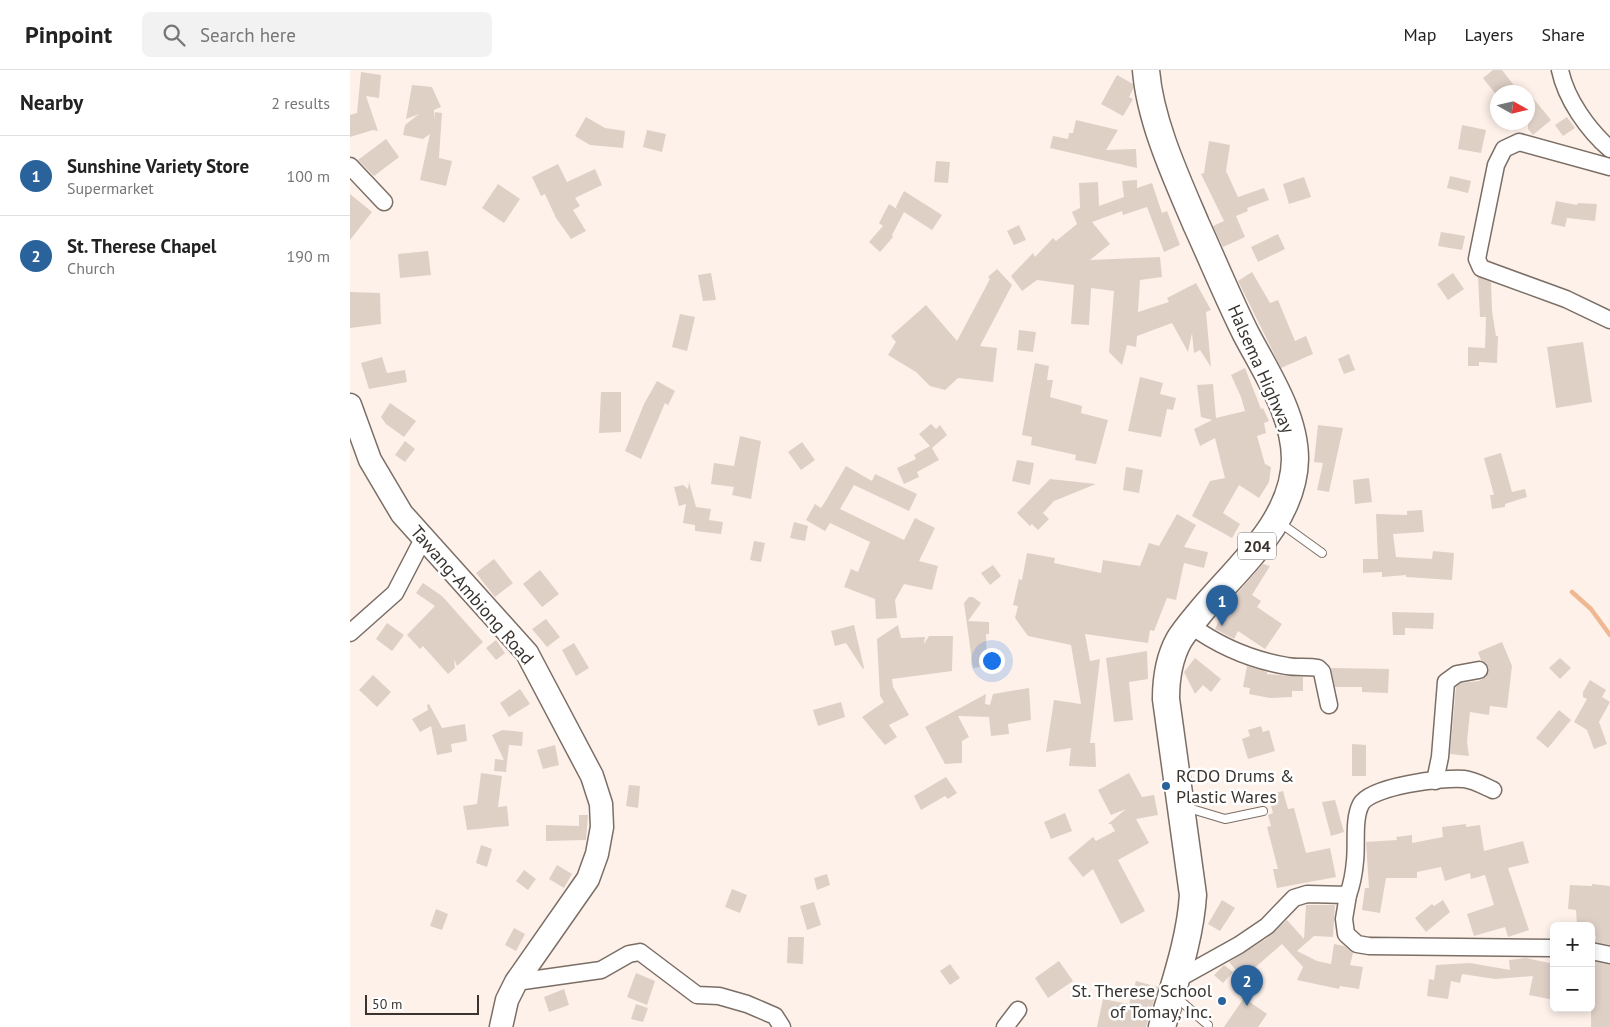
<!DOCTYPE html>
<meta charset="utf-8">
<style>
:root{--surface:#fff;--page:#f2f2f2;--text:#222;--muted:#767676;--line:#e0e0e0;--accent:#2a639b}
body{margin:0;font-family:"PT Sans",sans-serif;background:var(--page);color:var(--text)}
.controls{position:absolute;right:15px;bottom:15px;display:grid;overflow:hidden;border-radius:8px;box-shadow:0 2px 8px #0003}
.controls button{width:45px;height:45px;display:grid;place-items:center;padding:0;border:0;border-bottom:1px solid var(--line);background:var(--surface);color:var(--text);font:25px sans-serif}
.compass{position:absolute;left:1140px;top:15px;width:45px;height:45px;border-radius:50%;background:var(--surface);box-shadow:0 2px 8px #0003;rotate:98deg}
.scale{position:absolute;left:15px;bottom:12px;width:114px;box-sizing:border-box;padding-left:5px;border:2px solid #3a3430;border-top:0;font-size:14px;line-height:18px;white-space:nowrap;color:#3a3430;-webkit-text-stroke:4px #fff;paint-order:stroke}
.you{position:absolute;left:641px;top:590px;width:18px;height:18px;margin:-12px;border:4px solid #fff;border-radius:50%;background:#1a73e8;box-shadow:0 0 0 8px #1a73e833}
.badge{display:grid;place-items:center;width:32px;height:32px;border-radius:50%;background:var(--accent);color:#fff;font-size:16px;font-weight:700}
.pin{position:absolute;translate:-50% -41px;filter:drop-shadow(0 1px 2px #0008)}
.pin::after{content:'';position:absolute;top:26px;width:18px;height:15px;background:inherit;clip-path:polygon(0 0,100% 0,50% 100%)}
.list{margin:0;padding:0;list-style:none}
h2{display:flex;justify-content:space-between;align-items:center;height:65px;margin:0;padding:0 20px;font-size:21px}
h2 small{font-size:16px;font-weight:400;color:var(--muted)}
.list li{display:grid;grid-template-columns:32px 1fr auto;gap:15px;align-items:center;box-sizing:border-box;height:80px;padding:0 20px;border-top:1px solid var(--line)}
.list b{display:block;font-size:19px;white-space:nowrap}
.list p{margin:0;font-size:16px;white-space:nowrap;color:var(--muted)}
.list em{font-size:16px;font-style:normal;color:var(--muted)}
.icon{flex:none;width:28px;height:28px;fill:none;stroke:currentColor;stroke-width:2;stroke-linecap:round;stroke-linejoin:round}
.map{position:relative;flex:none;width:1260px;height:957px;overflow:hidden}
header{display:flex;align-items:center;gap:30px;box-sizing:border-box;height:70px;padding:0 25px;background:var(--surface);border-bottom:1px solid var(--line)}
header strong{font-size:24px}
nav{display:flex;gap:28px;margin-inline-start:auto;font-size:18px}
.search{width:350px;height:45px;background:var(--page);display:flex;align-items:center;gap:12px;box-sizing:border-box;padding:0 18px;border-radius:8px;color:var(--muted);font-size:19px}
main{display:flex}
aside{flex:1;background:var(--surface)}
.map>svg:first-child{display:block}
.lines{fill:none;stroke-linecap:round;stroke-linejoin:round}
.stream{stroke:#efb792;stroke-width:4.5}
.building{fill:#dfd0c6}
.service-casing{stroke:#7b6e65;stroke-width:10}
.minor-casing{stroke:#7b6e65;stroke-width:19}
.secondary-casing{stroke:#7b6e65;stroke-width:25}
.trunk-casing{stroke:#7b6e65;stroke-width:29}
.service{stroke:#fff;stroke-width:8}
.minor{stroke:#fff;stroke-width:16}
.secondary{stroke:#fff;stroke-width:22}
.trunk{stroke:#fff;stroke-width:26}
.poi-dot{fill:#2a639b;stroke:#fff;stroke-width:2}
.labels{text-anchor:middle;stroke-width:5;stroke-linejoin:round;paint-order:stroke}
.shield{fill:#fff;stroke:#75716e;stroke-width:1}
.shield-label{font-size:16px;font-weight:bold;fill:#3a3430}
.street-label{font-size:18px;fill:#3a3430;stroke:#fff}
.poi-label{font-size:18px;fill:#3a3430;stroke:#fff;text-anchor:start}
</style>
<header>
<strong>Pinpoint</strong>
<div class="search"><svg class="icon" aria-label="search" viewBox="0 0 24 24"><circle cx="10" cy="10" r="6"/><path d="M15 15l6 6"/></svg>Search here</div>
<nav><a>Map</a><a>Layers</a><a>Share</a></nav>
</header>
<main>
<aside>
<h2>Nearby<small>2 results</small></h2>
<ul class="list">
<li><span class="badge">1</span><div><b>Sunshine Variety Store</b><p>Supermarket</p></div><em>100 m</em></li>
<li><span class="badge">2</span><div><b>St. Therese Chapel</b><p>Church</p></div><em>190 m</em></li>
</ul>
</aside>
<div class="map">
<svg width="1260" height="957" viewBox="0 0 1260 957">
<rect width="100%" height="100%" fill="#fef1ea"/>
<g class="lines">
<polyline class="stream" points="1222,522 1241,539 1260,565"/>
</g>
<g class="building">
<polygon points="1143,0 1152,0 1169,22 1148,22 1148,27 1133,8"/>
<polygon points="11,2 31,5 29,28 16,26 28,61 23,60 0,67 0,45 7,43"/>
<polygon points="767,5 783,14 783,19 779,27 783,29 773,46 751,34"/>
<polygon points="62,15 82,17 91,37 84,40 84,50 85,42 92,43 89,88 102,91 96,116 70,110 80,64 73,69 53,65 55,55 69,44 56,49"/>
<polygon points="1178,22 1201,50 1183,65 1178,59"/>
<polygon points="236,47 255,58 275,61 273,78 240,75 225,66"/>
<polygon points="1217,47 1225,58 1213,66 1205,55"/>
<polygon points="726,50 768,60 756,80 786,79 787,98 700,78 703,66 718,69 719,63 723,63"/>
<polygon points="1112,55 1136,60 1131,83 1108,79"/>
<polygon points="297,60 316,64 312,82 293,77"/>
<polygon points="36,69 49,87 24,106 8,90"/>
<polygon points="859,71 880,75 876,101 888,127 914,118 919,130 897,138 898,141 886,146 895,167 873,177 863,156 874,151 851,104 854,103"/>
<polygon points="586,91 600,92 598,113 584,112"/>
<polygon points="208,94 217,112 245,99 252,115 225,128 230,136 223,140 236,161 221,169 206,148 195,124 191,126 182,107"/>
<polygon points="1100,106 1121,111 1118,123 1097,118"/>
<polygon points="954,107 961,127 939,134 933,114"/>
<polygon points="787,110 787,118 802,113 812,143 817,141 830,175 814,182 797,137 773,145 772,141 742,152 760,174 740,190 810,187 812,207 790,210 788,242 819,232 817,228 846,213 861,240 856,242 861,297 850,280 844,283 842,263 838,282 822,253 787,266 786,277 777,275 772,295 759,282 764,221 741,218 739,255 721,254 724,215 687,210 672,221 661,206 683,183 685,187 703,168 706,171 727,154 722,142 730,138 729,113 748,112 749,136 774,127 772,111"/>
<polygon points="148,114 170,129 154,153 132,138"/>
<polygon points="554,121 592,145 582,160 554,142 542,165 543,167 530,182 519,172 533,156 529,153 539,134 547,139 546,137"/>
<polygon points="0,124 22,142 0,170"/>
<polygon points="1206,131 1227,135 1228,133 1247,134 1245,151 1217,148 1215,157 1201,154"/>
<polygon points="669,155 676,170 664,175 657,161"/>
<polygon points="1091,162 1115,166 1112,180 1088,176"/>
<polygon points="928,164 935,179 908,192 901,177"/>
<polygon points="78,181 81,205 50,208 48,184"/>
<polygon points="647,199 662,215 630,276 647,278 643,312 608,308 595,320 580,316 566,302 538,285 546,272 541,266 576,235 607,271 640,209 638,207"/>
<polygon points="902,202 920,233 928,230 945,271 956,266 963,284 931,298 888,211"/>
<polygon points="361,203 366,230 353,231 348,205"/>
<polygon points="1103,203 1114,219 1098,230 1087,214"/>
<polygon points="1128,207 1141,212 1142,241 1146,266 1148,266 1147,293 1129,292 1129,296 1118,296 1118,277 1135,278 1136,247 1130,247"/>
<polygon points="0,222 30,223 31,254 0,258"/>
<polygon points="330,244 345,247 337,281 322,277"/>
<polygon points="669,260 686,262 683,282 667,280"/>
<polygon points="1233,272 1242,332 1206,338 1197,277"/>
<polygon points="999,284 1005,300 994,304 988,289"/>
<polygon points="32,287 37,303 55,300 57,312 19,319 11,293"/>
<polygon points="685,293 699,296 697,310 703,310 700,327 732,336 731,343 758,350 746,394 725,390 726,385 681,375 682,367 672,365"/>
<polygon points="895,298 911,339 913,338 919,351 914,353 916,363 907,366 915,394 921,397 919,412 909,428 889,415 873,443 890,454 882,468 842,446 860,411 875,408 865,368 850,376 844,359 862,350 851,347 847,315 863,314 866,348 895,341 891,327 881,305"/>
<polygon points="790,307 813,313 810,324 826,328 823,340 817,339 811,367 778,361"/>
<polygon points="307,311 325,321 318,335 315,333 291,389 275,381 294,334"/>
<polygon points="251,322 271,322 271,362 249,363"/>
<polygon points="40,333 66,351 54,367 36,354 31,347"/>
<polygon points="581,354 586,359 590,355 597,365 582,378 589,390 567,402 569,407 554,414 547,398 566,389 564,385 580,376 569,364"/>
<polygon points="968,355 993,358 979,422 967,420 973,393 964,392"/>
<polygon points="390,366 411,371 401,429 382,425 384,417 361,414 364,393 384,396"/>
<polygon points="55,371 65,379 55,392 45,385"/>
<polygon points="452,372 465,390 451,400 438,382"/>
<polygon points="1151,383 1162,422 1175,419 1177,427 1155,434 1155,437 1142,439 1140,425 1144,425 1134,388"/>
<polygon points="667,390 684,393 680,415 662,411"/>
<polygon points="496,396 522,411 525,404 567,424 559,441 504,415 490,439 554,470 565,448 585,458 569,491 588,496 582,520 554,514 545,530 547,548 526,549 525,529 494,517 501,499 508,502 520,472 480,453 475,461 456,450 465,434 471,438 475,432"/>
<polygon points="776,397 793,400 789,423 773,420"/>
<polygon points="1019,408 1022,432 1005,434 1003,410"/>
<polygon points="700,409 746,414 704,431 693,443 699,449 688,460 682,454 680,456 667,443"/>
<polygon points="339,412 346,437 361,439 359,450 373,452 371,464 345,461 345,455 333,453 336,434 329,436 324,417 333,415 338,419"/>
<polygon points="1072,440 1074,462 1043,464 1046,487 1082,489 1083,481 1104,483 1102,510 1056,507 1056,505 1032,507 1032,502 1013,503 1013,489 1028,489 1026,444 1057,445 1057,441"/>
<polygon points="827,444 846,455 834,477 858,482 854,498 834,493 826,530 817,528 804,561 800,560 798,573 735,564 740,591 750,589 740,673 745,673 746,697 719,696 721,678 696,682 704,630 731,634 721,575 678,566 665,548 668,536 663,535 669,509 672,510 677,483 705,488 704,493 751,503 753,490 790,496 799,473 809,476"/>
<polygon points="444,452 458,456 455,471 440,468"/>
<polygon points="404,471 415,473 411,492 400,490"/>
<polygon points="144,489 163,513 145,527 126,503"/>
<polygon points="913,494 920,496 902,525 911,531 907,537 932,554 915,579 888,561 884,569 865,559 876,536"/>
<polygon points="643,495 651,506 640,515 631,503"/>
<polygon points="190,500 209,524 192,537 173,514"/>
<polygon points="73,513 92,526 133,572 107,596 104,589 105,598 98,604 73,576 70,579 57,565 85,536 66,523"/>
<polygon points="619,527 623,527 631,533 618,551 639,552 639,564 636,564 637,596 623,598 614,533"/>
<polygon points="1042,542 1084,543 1083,559 1055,558 1055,565 1043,565"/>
<polygon points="196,549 210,567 197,577 182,559"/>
<polygon points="37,553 54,565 42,581 26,569"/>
<polygon points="504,555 514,598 513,599 496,573 485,576 481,561"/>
<polygon points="548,555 551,568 575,567 574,574 579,566 603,566 602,601 542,609 543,617 559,645 539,655 547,667 535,675 512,647 534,632 530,626 527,569"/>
<polygon points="146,570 155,583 146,590 136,578"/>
<polygon points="1152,572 1162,596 1157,638 1140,636 1139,645 1120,642 1117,672 1119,686 1100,684 1106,617 1111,613 1129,611 1136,607 1139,598 1131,590 1128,582"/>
<polygon points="224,573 239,598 226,606 212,580"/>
<polygon points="797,581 798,609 779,612 783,650 764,652 756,588"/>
<polygon points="845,588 871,609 861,622 853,615 845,624 834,602"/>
<polygon points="1210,588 1221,598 1210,609 1199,598"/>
<polygon points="897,596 917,602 917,604 953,607 953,621 942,621 942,627 920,628 899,624 900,618 893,617"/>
<polygon points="981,598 1039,599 1038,623 1012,622 1012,617 985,617"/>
<polygon points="23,605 41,622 27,637 9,620"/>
<polygon points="1240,610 1256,620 1252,627 1260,632 1249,652 1257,674 1244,679 1237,660 1224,652 1237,629 1233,627 1233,622"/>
<polygon points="679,618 681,650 658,654 659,664 641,666 639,647 608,646 619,667 612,671 612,693 595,694 575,657 636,624 635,634 640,635 643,624"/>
<polygon points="170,619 180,634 159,647 150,633"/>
<polygon points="491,632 495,647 468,656 463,640"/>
<polygon points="79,634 92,658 115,654 117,671 101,674 102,682 87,685 81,656 70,662 62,649 78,640 77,635"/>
<polygon points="1209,640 1221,650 1198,678 1186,668"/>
<polygon points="911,656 913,662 919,660 925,681 898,689 892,669 900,666 898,660"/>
<polygon points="152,660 173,662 172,676 159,675 156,702 144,701 145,689 154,690 142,665"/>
<polygon points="1002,674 1016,675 1016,706 1002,706"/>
<polygon points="205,675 209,695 193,699 187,680"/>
<polygon points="131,703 152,706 148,737 157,736 159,756 117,760 113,736 127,734"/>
<polygon points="779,703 792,727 804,725 808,745 786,749 799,773 768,790 795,841 771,854 743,799 733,807 718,788 743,767 746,771 765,761 761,754 758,754 776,739 761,745 748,720"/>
<polygon points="596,707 607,723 598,729 595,726 571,740 564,726"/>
<polygon points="279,715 290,716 288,738 276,736"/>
<polygon points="933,721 938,739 944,738 956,783 980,778 986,807 927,818 923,799 928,799 917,757 921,756 918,745 923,743 918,725"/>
<polygon points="985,730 994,762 981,766 972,732"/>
<polygon points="715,743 722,761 701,769 694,752"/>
<polygon points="229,745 238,745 236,770 196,771 196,755 229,756"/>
<polygon points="1116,754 1116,757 1130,755 1134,781 1173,771 1179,793 1158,798 1179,860 1158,867 1155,857 1124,866 1117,844 1144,835 1135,805 1121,809 1120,803 1095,811 1091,797 1067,802 1067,808 1036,808 1030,843 1012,840 1015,818 1019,818 1016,772 1047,770 1046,767 1062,765 1062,773 1093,767 1092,757"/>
<polygon points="131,775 142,779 137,797 126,793"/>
<polygon points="207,795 222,804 214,818 199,809"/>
<polygon points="174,800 186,809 178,820 166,811"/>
<polygon points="477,804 480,815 467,820 464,808"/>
<polygon points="1242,814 1260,816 1260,875 1245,872 1246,866 1241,866 1241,856 1227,856 1226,840 1218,839 1220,815 1242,816"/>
<polygon points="382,819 397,825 390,843 375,837"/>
<polygon points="872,830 885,838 870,861 858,854"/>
<polygon points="1093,830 1100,842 1076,862 1065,848 1082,834 1084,836"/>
<polygon points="464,832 471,855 457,860 450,836"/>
<polygon points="956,835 985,835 983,867 964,866 947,881 967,891 981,894 984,874 994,876 1003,883 1000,895 1013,897 1009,919 990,916 989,919 947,910 953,897 932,874 893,908 879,892 916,869 937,850 954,869"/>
<polygon points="86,839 98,844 92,860 80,856"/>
<polygon points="164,858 175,864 166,881 155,875"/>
<polygon points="438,867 454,867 453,894 437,893"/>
<polygon points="1176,888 1204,894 1204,930 1179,925 1183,906 1145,909 1112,904 1110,913 1101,911 1098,929 1077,926 1079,909 1084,910 1086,895 1120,893 1160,900 1159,890"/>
<polygon points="709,891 723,911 698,928 685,908"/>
<polygon points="1241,891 1260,895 1260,957 1241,957"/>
<polygon points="600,894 610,908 600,915 590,901"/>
<polygon points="874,895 883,902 873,913 864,905"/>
<polygon points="286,903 305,911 297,935 277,927"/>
<polygon points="786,911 808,917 796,957 747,957 753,929 779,934"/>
<polygon points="214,919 219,935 199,942 194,927"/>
<polygon points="894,928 917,944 908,957 874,957"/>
<polygon points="286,934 298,938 293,952 281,949"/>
</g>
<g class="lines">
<defs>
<g id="service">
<polyline points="929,452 972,483"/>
<polyline points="835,737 875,749 913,741"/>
<polyline points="826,927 858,955"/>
</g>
<g id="minor">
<path d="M1210 0C1216 29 1238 60 1260 79"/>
<polyline points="0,96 34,132"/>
<polyline points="1260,97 1169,72 1154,79 1146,95 1127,189 1131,198 1216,229 1260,250"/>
<path d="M840 555C869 576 901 590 937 596 947 598 958 596 968 598L972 602 979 635"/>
<polyline points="0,563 45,523 73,469"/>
<polyline points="1085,711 1090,687 1096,612 1107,604 1129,600"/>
<polyline points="998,825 994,849 996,864 1007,874 1019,876 1204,878"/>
<polyline points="1241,881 1260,885"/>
<path d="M828 909 889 875 917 856 944 828 957 824 998 825C1002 814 1004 803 1005 791 1007 774 1003 749 1011 734 1021 716 1094 707 1114 709 1124 710 1134 716 1143 720"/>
<polyline points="166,912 251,900 279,884 290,882 347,925 369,926 397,934 425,946 432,957"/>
<polyline points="655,957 668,940"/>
</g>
<polyline id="secondary" points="0,335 20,390 52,444 177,583 242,706 251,734 252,757 247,784 238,809 166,912 157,930 151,957"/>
<path id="trunk" d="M796 0C800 51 826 107 846 154 863 191 878 228 896 264 916 302 945 345 945 389 944 451 889 496 852 540 844 550 835 560 829 570 819 588 816 608 816 629L843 825C840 871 824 914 812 957"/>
</defs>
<use href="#service" class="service-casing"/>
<use href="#minor" class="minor-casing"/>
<use href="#secondary" class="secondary-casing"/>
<use href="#trunk" class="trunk-casing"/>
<use href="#service" class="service"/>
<use href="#minor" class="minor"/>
<use href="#secondary" class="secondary"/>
<use href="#trunk" class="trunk"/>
</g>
<g class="poi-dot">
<circle cx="816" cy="716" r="5"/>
<circle cx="872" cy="931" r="5"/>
</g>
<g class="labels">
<rect class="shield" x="888" y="462.5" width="38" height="27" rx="4"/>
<g class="shield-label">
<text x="907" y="482">204</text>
</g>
<g class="street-label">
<text transform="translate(911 299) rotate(66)" y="6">Halsema Highway</text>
<text transform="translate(122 525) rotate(49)" y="6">Tawang-Ambiong Road</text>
</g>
<g class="poi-label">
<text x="826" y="712">RCDO Drums &amp;<tspan x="826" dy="21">Plastic Wares</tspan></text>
<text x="862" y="927" text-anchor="end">St. Therese School<tspan x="862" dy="21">of Tomay, Inc.</tspan></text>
</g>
</g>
</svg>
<div class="controls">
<button>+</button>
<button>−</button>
</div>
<svg class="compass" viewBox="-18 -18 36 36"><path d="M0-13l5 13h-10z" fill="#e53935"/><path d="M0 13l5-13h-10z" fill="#767676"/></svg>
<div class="scale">50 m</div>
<div class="you"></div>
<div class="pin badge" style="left:872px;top:556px">1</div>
<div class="pin badge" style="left:897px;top:936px">2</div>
</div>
</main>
